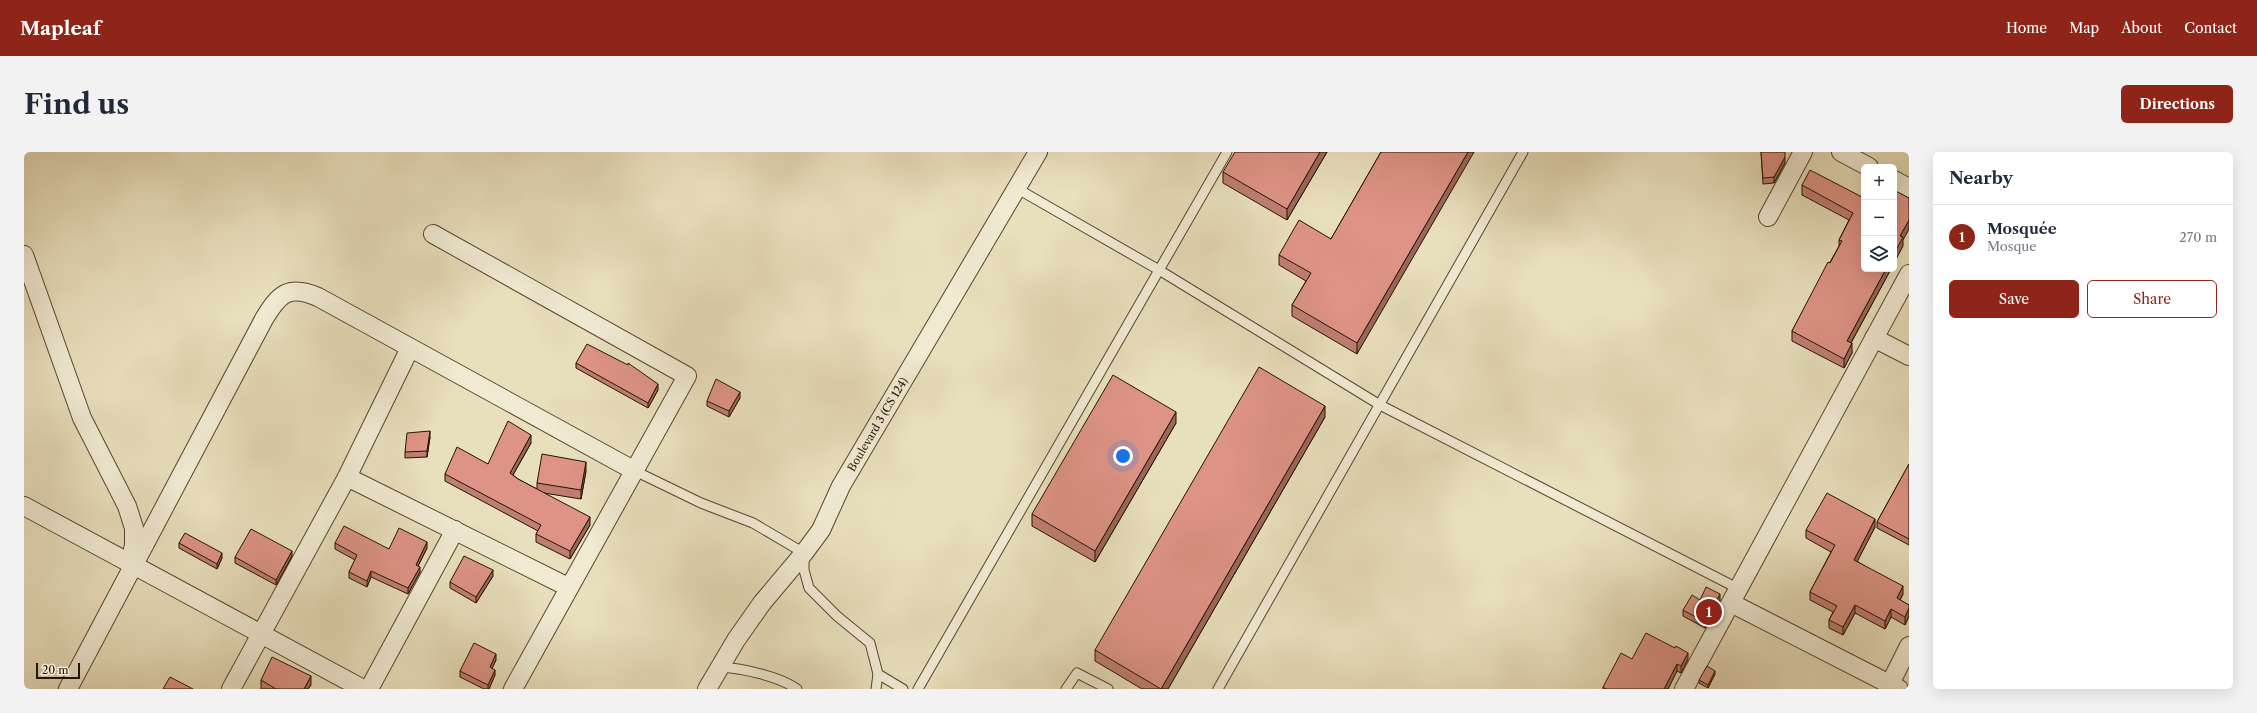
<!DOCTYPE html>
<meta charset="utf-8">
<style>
:root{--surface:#fff;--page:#f2f2f3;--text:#1f2937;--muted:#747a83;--line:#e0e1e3;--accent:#8f2418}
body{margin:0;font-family:"Libre Caslon Text",serif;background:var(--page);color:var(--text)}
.controls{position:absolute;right:12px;top:12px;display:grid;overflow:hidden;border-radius:6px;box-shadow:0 4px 16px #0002}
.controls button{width:36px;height:36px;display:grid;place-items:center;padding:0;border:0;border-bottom:1px solid var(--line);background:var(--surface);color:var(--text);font:20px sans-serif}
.scale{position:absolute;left:12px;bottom:10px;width:44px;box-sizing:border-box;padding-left:4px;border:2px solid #261300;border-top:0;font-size:11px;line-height:14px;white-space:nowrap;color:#261300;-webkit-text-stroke:3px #f0ead3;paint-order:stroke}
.you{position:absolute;left:1099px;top:304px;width:14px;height:14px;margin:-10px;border:3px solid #fff;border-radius:50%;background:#1a73e8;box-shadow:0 0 0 6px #1a73e833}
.badge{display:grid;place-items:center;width:26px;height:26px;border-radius:50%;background:var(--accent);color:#fff;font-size:13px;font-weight:700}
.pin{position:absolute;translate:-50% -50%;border:2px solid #fff;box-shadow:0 1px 4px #0006}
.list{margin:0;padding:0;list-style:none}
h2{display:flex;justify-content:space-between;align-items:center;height:52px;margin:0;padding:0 16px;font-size:17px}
h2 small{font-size:13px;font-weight:400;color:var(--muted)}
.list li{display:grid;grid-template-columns:26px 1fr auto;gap:12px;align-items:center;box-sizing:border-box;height:64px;padding:0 16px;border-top:1px solid var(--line)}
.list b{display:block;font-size:15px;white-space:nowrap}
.list p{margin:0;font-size:13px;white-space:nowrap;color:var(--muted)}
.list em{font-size:13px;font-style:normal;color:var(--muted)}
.actions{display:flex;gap:8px;padding:12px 16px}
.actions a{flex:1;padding:9px 0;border:1px solid var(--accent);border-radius:6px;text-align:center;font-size:14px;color:var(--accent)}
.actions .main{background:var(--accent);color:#fff}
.icon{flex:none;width:22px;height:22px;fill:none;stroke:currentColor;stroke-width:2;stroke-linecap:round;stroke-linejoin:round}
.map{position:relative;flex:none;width:1885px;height:537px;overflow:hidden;border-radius:6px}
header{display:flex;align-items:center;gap:24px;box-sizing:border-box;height:56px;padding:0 20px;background:var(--accent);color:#fff}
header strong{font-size:19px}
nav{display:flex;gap:22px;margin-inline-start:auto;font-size:14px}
.intro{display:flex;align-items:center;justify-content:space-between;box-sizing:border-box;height:96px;padding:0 24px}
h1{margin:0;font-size:28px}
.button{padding:10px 18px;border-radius:6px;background:var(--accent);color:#fff;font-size:14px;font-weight:700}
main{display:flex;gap:24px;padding:0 24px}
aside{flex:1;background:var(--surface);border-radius:6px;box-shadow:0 4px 16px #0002}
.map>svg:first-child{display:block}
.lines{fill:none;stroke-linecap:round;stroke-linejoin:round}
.service-casing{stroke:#56462f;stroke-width:11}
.minor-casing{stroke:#56462f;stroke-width:20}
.service{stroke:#f0ead3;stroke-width:9}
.minor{stroke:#f0ead3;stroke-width:18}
.wall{fill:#be7e72;stroke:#261300}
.shaded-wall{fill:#9b675d;stroke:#261300}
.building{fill:#dd9385;stroke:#261300}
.labels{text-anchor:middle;stroke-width:3.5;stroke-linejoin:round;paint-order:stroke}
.street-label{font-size:11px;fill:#261300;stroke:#f0ead3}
</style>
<header>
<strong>Mapleaf</strong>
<nav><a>Home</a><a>Map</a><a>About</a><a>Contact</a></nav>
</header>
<div class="intro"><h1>Find us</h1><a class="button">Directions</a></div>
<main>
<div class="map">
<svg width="1885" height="537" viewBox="0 0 1885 537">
<rect width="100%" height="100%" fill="#e8dfbc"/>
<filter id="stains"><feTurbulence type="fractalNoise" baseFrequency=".005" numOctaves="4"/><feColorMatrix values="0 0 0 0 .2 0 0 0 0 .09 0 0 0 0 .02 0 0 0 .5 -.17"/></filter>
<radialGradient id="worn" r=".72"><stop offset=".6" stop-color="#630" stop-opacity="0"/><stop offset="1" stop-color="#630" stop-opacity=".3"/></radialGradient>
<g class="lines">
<defs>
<g id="service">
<polyline points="992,36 1135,118 1356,253 1715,437"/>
<polyline points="611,319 677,351 729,371 780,401 780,418 785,436 813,464 846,491 854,522 852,537"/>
<path d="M695 515C717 516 754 524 773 537"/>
<polyline points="854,522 879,537"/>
<polyline points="894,537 1203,0"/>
<polyline points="1042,537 1053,521 1084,537"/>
<polyline points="1194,537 1499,0"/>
</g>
<g id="minor">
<polyline points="1817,0 1845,15"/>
<polyline points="1870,28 1885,36"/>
<polyline points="1744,65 1779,0"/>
<polyline points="409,82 663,224 489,537"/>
<polyline points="0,103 58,266 103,354 110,376 110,393 106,410"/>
<polyline points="1850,186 1885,204"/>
<polyline points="323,325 544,435"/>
<polyline points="0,354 339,537"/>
<polyline points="1707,451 1875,537"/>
<polyline points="1866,532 1885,494"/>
<path d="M44 537 240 167C255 142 265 132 294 145L611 319"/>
<polyline points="207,537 323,325 386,196"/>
<polyline points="345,537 431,378"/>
<path id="s1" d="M683 537 712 488 738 451 780 401 797 378 817 334 1014 0"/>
<polyline points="1660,537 1885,122"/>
</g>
</defs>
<use href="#service" class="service-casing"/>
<use href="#minor" class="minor-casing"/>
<use href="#service" class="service"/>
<use href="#minor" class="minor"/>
</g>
<g class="wall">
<polygon points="1303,0 1263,68 1199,31 1199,20"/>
<polygon points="1357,0 1333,202 1268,164 1268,153 1282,129 1255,113 1255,103 1307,87"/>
<polygon points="1737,0 1761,11 1750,31 1739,32"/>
<polygon points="1778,33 1838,45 1840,117 1867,117 1827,191 1828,201 1820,216 1768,189 1768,179 1815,94 1815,88 1825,68 1778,43"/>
<polygon points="552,211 634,238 624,256 552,216"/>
<polygon points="716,246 705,265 683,254 683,249"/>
<polygon points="1301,265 1144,537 1118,537 1071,509 1071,498"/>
<polygon points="1152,271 1071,410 1008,374 1008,362"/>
<polygon points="406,285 403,305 381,306 381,300"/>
<polygon points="507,291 489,323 494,327 513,337 513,331 562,319 557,347 520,341 566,373 546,407 512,390 512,382 514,379 421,329 421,322 464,312"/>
<polygon points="1885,312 1885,393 1853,376 1853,370"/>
<polygon points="1851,375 1833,409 1879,442 1876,448 1885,453 1885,464 1881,473 1867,465 1861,477 1831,461 1819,483 1805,476 1805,468 1809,460 1786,448 1786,440 1807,400 1782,386 1782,378"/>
<polygon points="155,391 198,406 193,417 155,396"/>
<polygon points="311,391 365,397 403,396 394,414 396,420 384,442 347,425 343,435 325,426 325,420 331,408 311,397"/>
<polygon points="268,404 252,433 211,411 211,405"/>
<polygon points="469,424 452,451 426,436 426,430"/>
<polygon points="1676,448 1696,448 1681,476 1659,464 1659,458"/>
<polygon points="1608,507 1664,507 1657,521 1653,519 1644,537 1579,537 1579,535"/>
<polygon points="472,508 468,516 471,523 465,537 460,537 436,525 436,519"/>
<polygon points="1691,522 1684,536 1675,531 1675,528"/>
<polygon points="237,528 287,533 284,537 237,537"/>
</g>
<g class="shaded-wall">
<polygon points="1296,0 1303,0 1263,68 1263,57"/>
<polygon points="1444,0 1450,0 1333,202 1333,191"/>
<polygon points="1761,5 1761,11 1750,31 1750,25"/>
<polygon points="1885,68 1885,77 1879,88 1879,94 1870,111 1870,102 1876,84"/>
<polygon points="1862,117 1867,117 1823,198 1823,189"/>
<polygon points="1828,191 1828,201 1820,216 1820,207"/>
<polygon points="634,232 634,238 624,256 624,251"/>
<polygon points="716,240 716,246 705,265 705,259"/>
<polygon points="1301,254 1301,265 1144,537 1137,537"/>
<polygon points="1152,260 1152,271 1071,410 1071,399"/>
<polygon points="406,279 406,285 403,305 403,299"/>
<polygon points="507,283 507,291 486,328 486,321"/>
<polygon points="562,310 562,319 557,347 557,338"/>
<polygon points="566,365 566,373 546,407 546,399"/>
<polygon points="1851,367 1851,375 1830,416 1830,408"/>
<polygon points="403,390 403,396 392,418 392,413"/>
<polygon points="268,399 268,404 252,433 252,428"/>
<polygon points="198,401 198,406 193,417 193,412"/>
<polygon points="396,415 396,420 384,442 384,436"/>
<polygon points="469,418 469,424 452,451 452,445"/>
<polygon points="347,419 347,425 343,435 343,429"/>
<polygon points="1879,434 1879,442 1873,454 1873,446"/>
<polygon points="1696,442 1696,448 1681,476 1681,470"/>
<polygon points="1831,453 1831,461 1819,483 1819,475"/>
<polygon points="1885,456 1885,464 1881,473 1881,465"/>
<polygon points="1867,457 1867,465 1861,477 1861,469"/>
<polygon points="1664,501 1664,507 1657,521 1657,514"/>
<polygon points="472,502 472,508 466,521 466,515"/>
<polygon points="1653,512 1653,519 1644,537 1640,537"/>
<polygon points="471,518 471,523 465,537 464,537 464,533"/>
<polygon points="1691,519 1691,522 1684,536 1684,533"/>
<polygon points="287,524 287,533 284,537 280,537"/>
</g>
<g class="building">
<polygon points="1211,0 1296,0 1263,57 1199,20"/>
<polygon points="1357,0 1444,0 1333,191 1268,153 1287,121 1255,103 1275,68 1307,87"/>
<polygon points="1737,0 1761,0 1761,5 1750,25 1739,26"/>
<polygon points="1786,18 1838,45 1840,40 1840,117 1862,117 1823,189 1828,191 1820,207 1768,179 1804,110 1806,111 1818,89 1815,88 1829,61 1778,33"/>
<polygon points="1870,38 1885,46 1885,68 1876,84 1879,85 1870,102"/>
<polygon points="563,192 604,213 604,211 634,232 624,251 552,211"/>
<polygon points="1235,215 1301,254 1137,537 1071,498"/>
<polygon points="1089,223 1152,260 1071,399 1008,362"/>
<polygon points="692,227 716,240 705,259 683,249"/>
<polygon points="484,269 507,283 486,321 494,327 566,365 546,399 512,382 517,373 421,322 433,295 464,312"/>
<polygon points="406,279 403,299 381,300 383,281"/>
<polygon points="518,302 562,310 557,338 513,331"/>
<polygon points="1885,312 1885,387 1853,370"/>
<polygon points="1803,341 1851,367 1830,408 1879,434 1873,446 1885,453 1885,456 1881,465 1867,457 1861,469 1831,453 1819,475 1805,468 1813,454 1786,440 1811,393 1782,378"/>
<polygon points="320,374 365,397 375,376 403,390 392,413 396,415 384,436 347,419 343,429 325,420 333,403 311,391"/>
<polygon points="227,377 268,399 252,428 211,405"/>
<polygon points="161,381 198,401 193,412 155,391"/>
<polygon points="440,404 469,418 452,445 426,430"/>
<polygon points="1682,435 1696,442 1681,470 1659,458 1668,443 1676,448"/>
<polygon points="1622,481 1651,496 1652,494 1664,501 1657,514 1653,512 1640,537 1582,537 1579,535 1597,501 1608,507"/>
<polygon points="450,491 472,502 466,515 471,518 464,533 436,519"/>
<polygon points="248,505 287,524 280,537 252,537 237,528"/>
<polygon points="1683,514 1691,519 1684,533 1675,528"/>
<polygon points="146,525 169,537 139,537"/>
</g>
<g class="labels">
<g class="street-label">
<text dy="4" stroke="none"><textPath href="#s1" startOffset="316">Boulevard 3 (CS 124)</textPath></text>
</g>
</g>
<rect width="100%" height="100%" filter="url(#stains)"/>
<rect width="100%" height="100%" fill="url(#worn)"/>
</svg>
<div class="controls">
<button>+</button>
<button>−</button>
<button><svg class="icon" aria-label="layers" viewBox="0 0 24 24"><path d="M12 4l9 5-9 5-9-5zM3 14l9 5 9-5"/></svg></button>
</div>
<div class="scale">20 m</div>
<div class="you"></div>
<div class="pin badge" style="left:1685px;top:460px">1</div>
</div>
<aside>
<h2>Nearby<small></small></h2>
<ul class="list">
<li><span class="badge">1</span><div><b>Mosquée</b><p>Mosque</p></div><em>270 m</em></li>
</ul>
<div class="actions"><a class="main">Save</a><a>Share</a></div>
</aside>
</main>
